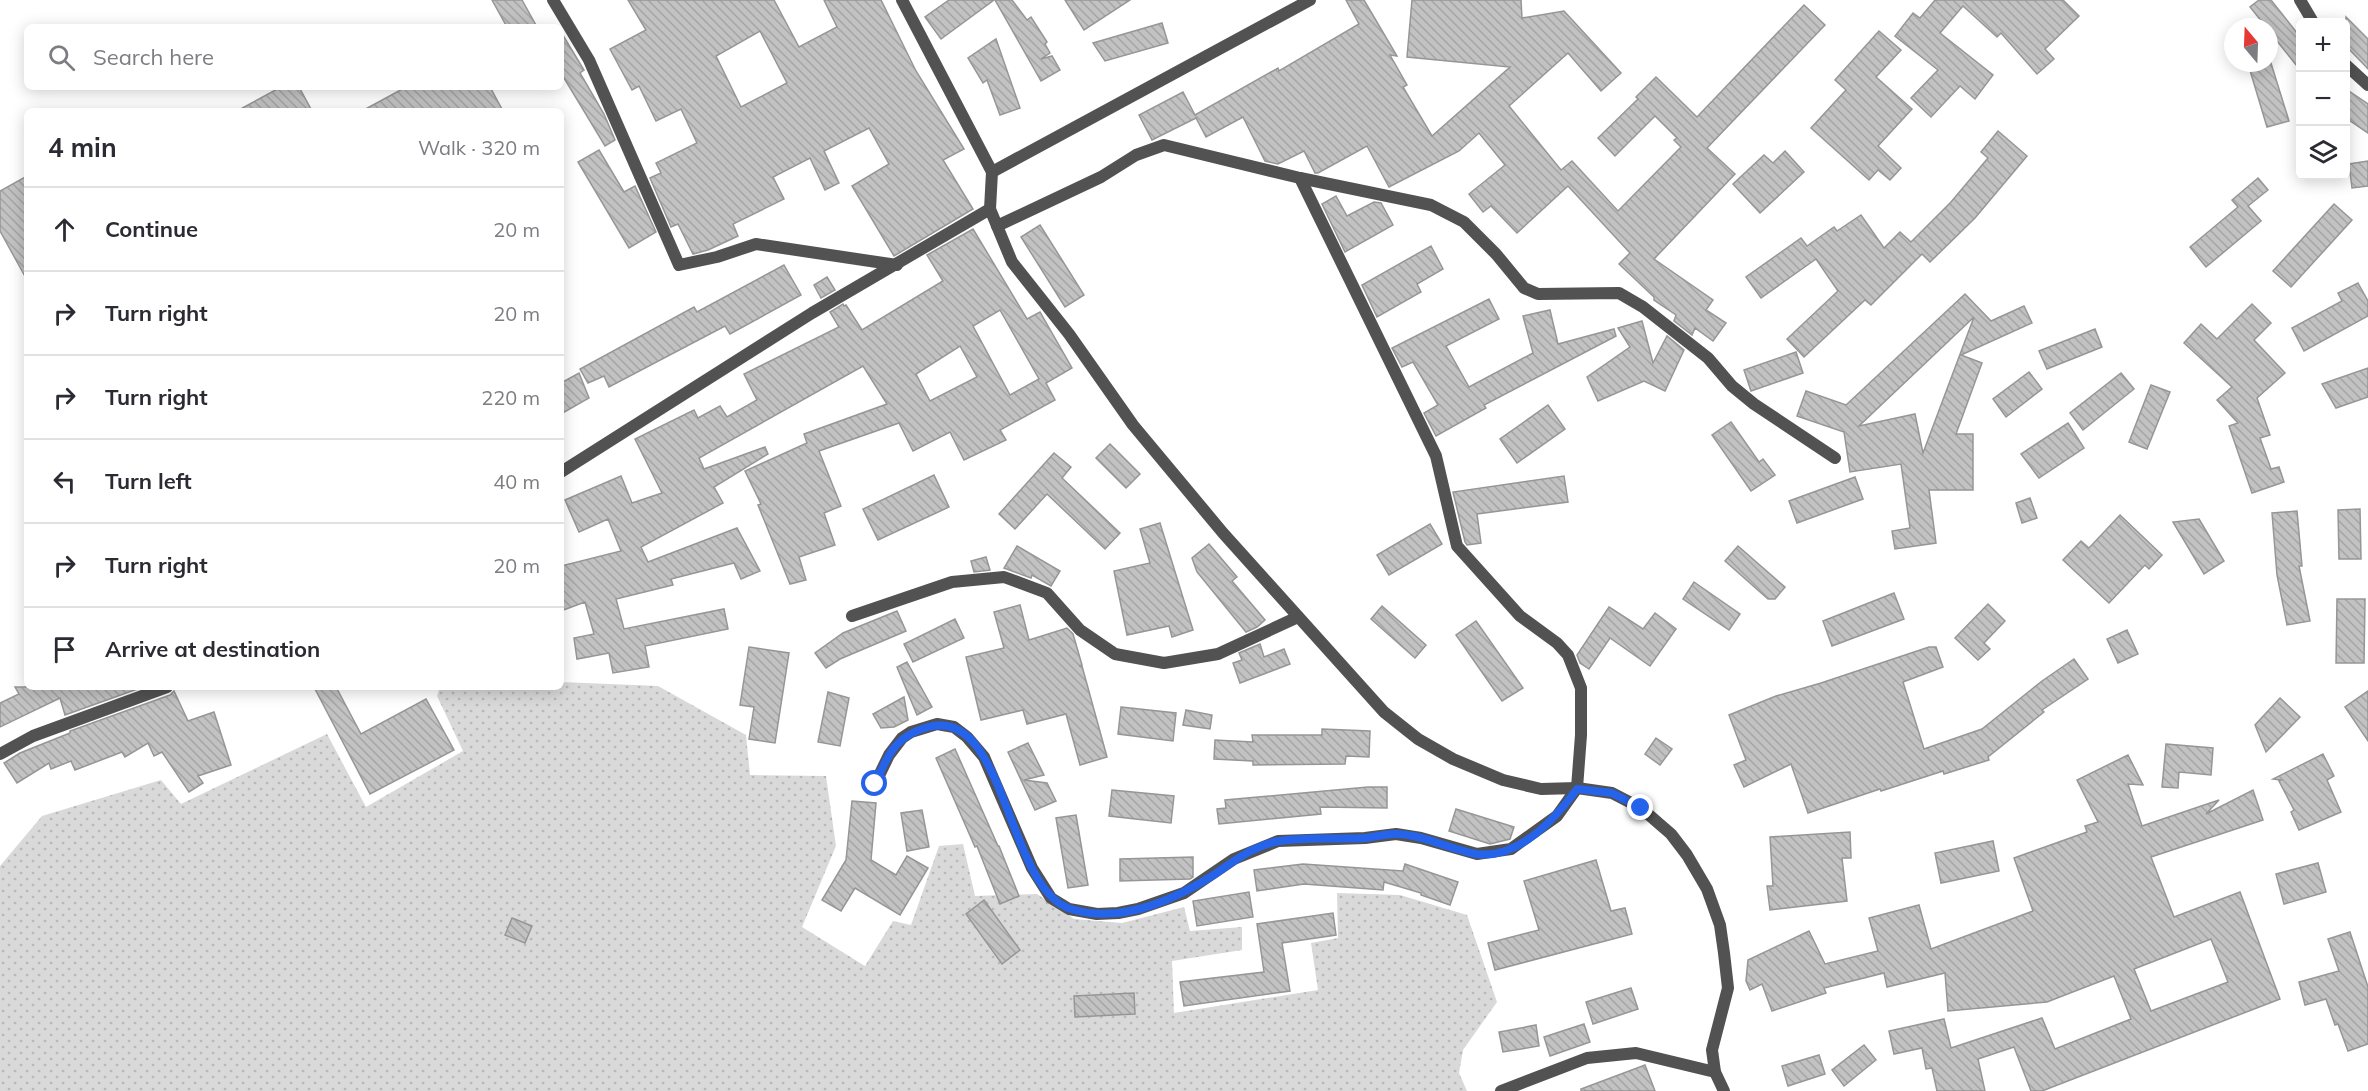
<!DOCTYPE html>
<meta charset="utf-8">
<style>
:root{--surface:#fff;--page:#f2f2f3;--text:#2b2b33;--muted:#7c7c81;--line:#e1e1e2}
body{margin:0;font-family:Mulish,sans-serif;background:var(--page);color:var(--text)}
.controls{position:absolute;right:18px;top:18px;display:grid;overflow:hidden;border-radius:9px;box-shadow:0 3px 15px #0003}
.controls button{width:54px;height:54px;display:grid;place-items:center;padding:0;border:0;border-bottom:2px solid var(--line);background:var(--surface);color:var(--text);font:30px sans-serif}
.compass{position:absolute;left:2224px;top:18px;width:54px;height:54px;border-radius:50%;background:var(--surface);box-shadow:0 3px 15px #0003;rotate:341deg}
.stop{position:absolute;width:18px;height:18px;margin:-14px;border:4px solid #2563eb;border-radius:50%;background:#fff}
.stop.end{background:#2563eb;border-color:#fff;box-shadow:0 2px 6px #0008}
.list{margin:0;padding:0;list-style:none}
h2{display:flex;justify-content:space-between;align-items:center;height:78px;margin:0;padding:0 24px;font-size:26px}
h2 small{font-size:20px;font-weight:400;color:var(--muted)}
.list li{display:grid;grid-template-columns:39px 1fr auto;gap:18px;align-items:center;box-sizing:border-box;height:84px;padding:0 24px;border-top:2px solid var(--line)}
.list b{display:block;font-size:22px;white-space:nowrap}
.list em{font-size:20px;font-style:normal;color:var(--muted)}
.icon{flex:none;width:33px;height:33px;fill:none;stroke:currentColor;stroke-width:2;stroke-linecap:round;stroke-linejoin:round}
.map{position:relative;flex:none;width:2368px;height:1091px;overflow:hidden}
.search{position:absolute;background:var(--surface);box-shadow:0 3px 15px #0003;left:24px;top:24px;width:540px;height:66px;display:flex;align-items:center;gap:15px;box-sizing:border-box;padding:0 21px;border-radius:9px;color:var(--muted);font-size:22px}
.panel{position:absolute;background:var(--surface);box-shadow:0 3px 15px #0003;left:24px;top:108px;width:540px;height:582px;border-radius:9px}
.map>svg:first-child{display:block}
.grass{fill:url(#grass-dots)}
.building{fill:url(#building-back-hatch);stroke:#969696;stroke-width:1.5;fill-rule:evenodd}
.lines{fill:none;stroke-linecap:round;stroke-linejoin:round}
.minor{stroke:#525252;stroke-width:12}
.tertiary{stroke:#525252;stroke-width:12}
.route{stroke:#2563eb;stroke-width:8}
</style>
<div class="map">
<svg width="2368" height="1091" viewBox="0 0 2368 1091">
<defs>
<pattern id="grass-dots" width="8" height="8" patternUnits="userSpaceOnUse" patternTransform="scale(1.5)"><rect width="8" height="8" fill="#d9d9d9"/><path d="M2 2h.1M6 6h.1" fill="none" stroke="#b8b8b8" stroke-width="1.8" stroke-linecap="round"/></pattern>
<pattern id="building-back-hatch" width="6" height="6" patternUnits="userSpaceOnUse" patternTransform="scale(1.5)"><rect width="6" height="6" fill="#c2c2c2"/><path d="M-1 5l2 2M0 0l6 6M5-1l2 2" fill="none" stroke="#a5a5a5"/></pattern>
</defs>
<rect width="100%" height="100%" fill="#fff"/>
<polygon class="grass" points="561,682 658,686 746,735 750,775 826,776 836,846 802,927 865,966 893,921 911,925 939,846 963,844 975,896 1037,894 1074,919 1122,923 1184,907 1190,931 1242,927 1242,950 1172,961 1174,1013 1318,990 1311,943 1338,938 1337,893 1400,895 1467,915 1497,1002 1463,1050 1459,1073 1467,1091 0,1091 0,866 42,816 161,780 181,804 327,734 366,807 463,751 437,696 440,687 561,687"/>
<g class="building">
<polygon points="492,0 522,0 537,27 507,27"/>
<path d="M628 0H774L799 47 837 27 824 0H881L916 71 964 149 943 160 973 209 894 256 852 186 889 164 869 128 824 151 839 183 825 190 810 158 773 177 784 199 733 224 738 236 708 250 693 254 678 224 671 227 650 178 661 173 656 163 697 143 681 109 656 121 639 86 632 90 610 49 646 30ZM760 31 787 83 741 107 716 56Z"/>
<polygon points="949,0 994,0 941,39 925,17"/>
<polygon points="995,0 1012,0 1027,20 1031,17 1047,42 1045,44 1050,53 1041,59 1052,56 1060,70 1041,81"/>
<polygon points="1065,0 1130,0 1084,30"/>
<polygon points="1346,0 1364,0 1397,56 1390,55 1407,85 1403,87 1432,136 1510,67 1407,57 1412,0 1521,0 1522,18 1564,11 1621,73 1601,91 1568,53 1509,106 1561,170 1572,161 1618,211 1681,147 1674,140 1677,138 1655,116 1615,156 1598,138 1638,99 1636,97 1656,77 1697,117 1804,5 1825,25 1707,148 1735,174 1654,259 1713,300 1706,310 1726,323 1713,341 1695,328 1692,335 1674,321 1676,315 1654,300 1654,297 1619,264 1630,253 1568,186 1517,233 1491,206 1483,212 1469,194 1505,165 1479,133 1459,151 1389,187 1367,146 1318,173 1315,173 1304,151 1278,164 1265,161 1243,117 1206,137 1196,118 1152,140 1139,115 1183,92 1195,115 1278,68 1279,71 1359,24"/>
<polygon points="1935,0 2063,0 2079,16 2045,49 2054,59 2037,74 2001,33 1997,37 1963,6 1940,33 1993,75 1975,99 1960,86 1931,117 1911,98 1938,70 1895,36 1913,13 1920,18"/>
<polygon points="2259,0 2271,0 2301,38 2301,71 2269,31 2269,27 2266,27 2250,7"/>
<polygon points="2346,17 2368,39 2368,69 2346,46"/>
<polygon points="1162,23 1168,43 1105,61 1093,43"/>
<polygon points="1879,31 1901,50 1876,77 1912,109 1878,146 1901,168 1890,180 1878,170 1869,180 1811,128 1846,90 1835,80"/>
<polygon points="561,32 584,70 580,73 604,114 615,140 605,146 561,73"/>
<polygon points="996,39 1020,108 1000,115 987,80 983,83 968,58"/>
<polygon points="2270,60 2289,121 2267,127 2249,67 2269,63"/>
<polygon points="281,87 299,87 312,111 237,111"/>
<polygon points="406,87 490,87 503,111 362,111"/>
<polygon points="2346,89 2368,104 2368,133 2346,118"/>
<polygon points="1998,131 2027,156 1975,218 1930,262 1922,254 1871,305 1865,300 1804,357 1787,339 1838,291 1816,259 1761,298 1746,277 1801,238 1807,246 1834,227 1837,231 1861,215 1884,248 1900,232 1911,242 1951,202 1988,158 1981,152"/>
<polygon points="599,150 624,192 635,186 656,232 629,248 578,162"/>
<polygon points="1785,151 1804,172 1760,213 1733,184 1764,155 1773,163"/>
<polygon points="2368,161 2368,186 2352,188 2349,164"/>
<polygon points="27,176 27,280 0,231 0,191"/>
<polygon points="2258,178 2268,190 2248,206 2261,221 2206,267 2190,247 2238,207 2232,200"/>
<polygon points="1336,196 1347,216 1374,202 1381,203 1393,225 1345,252 1322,204"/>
<polygon points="2334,204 2352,220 2291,287 2273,271"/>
<polygon points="1040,225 1084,295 1065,307 1021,237"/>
<path d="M973 229 1027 319 1040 312 1072 368 1046 383 1055 400 1000 430 1006 440 964 460 950 432 913 451 899 423 819 451 841 506 824 513 835 545 799 557 806 580 790 584 758 505 761 504 745 471 807 443 804 434 887 404 863 366 699 458 704 469 765 447 768 454 714 487 723 503 641 547 648 562 737 528 760 571 741 579 734 563 671 579 673 585 616 599 624 629 724 609 728 629 645 646 649 667 613 673 609 653 577 659 574 638 594 634 585 602 561 611V566L621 551 608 519 579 532 565 500 621 476 632 503 662 493 635 439 694 410 698 418 720 406 727 417 757 400 744 374 839 327 830 312 843 304 844 306 846 305 862 330 943 281 927 255ZM1000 310 1039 379 1010 395 973 326ZM960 346 977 377 930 401 916 374Z"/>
<polygon points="1431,246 1443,269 1417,284 1421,292 1377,317 1362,285"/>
<polygon points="784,265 801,295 730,334 725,326 609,387 604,376 588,383 580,369 694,307 697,312"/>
<polygon points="827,277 835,290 821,298 814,285"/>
<polygon points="2358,283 2368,301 2368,316 2304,351 2292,328 2342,301 2338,293"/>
<path d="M1965 294 1991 321 2024 306 2032 323 1961 355 1982 363 1956 434H1973V490H1929L1936 543 1895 549 1892 531 1910 528 1901 464 1850 472 1844 432 1797 416 1806 391 1846 405ZM1974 317 1923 453 1915 414 1859 426Z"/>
<polygon points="1489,299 1499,319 1446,346 1469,387 1533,353 1523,316 1550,310 1558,344 1614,329 1616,336 1484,405 1486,408 1436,436 1424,413 1438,405 1413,362 1402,367 1392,348"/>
<polygon points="2252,304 2271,323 2254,340 2285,373 2257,398 2270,435 2260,438 2271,469 2279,467 2284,482 2252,493 2229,426 2238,423 2217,400 2232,387 2184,343 2201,324 2217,339"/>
<polygon points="1642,321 1653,363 1667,336 1684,350 1665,391 1644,381 1598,401 1587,377 1630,347 1618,328"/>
<polygon points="2095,329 2102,347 2047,369 2039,351"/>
<polygon points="1796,352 1803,373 1751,391 1744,370"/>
<polygon points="2368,368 2368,397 2336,408 2322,384"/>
<polygon points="2029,372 2042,389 2006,417 1993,399"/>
<polygon points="579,373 589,398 561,414 561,383"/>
<polygon points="2121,373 2134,389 2083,430 2070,413"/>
<polygon points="2151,385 2170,392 2147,449 2129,442"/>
<polygon points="1548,405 1565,429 1517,463 1500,439"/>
<polygon points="1731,422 1759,462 1763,459 1775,475 1751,491 1712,435"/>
<polygon points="2068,423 2084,448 2039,478 2021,454"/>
<polygon points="1110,444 1140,474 1126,488 1096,458"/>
<polygon points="1054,453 1071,467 1062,478 1120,533 1105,549 1047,494 1015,529 999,514"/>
<polygon points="934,475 949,507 878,540 863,509"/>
<polygon points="1564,476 1568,502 1477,514 1481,543 1467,545 1465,542 1453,492"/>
<polygon points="1855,477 1863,499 1797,523 1789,501"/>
<polygon points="2030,498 2037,518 2022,523 2016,503"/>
<polygon points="2360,509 2361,559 2339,559 2338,510"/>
<polygon points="2297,511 2302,566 2299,566 2310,621 2287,625 2277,575 2272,513"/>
<polygon points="2120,515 2162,555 2149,569 2145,565 2109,603 2063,560 2081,541 2089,548"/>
<polygon points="2199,519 2224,561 2204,574 2173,522"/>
<polygon points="1160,523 1193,630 1172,637 1169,626 1127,635 1114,571 1150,563 1140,529"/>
<polygon points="1430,524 1442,544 1389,575 1377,555"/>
<polygon points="1209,544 1237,577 1232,581 1265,620 1257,627 1246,632 1197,572 1192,558"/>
<polygon points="1017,546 1060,571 1051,586 1032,575 1031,578 1004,568"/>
<polygon points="1738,546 1785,587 1775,599 1768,599 1725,561"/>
<polygon points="986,557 990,570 974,572 971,561"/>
<polygon points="1694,582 1740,614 1729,630 1683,599"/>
<polygon points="1894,593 1904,619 1832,646 1823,621"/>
<polygon points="2337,599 2365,599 2364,663 2336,663"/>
<polygon points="1988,604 2005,621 1984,643 1990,649 1978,660 1955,638"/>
<polygon points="1020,605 1029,640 1067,628 1073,634 1082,665 1079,666 1082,666 1107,757 1080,765 1066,714 1027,724 1023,710 981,720 966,657 1004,648 994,612"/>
<polygon points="1382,606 1426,645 1415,658 1371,619"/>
<polygon points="1609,607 1643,629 1655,613 1676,629 1650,666 1610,638 1589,669 1580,663 1577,655"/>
<polygon points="897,611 906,631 840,659 826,668 815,653 843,633"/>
<polygon points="955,619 964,638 913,662 904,644"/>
<polygon points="1476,621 1523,688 1502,701 1456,635"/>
<polygon points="2127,630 2138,654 2118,663 2107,639"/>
<polygon points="1260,644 1264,657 1284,649 1290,664 1240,683 1233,663 1242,660 1239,653"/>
<polygon points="749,647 789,653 775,743 749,739 754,707 740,705"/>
<polygon points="1929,647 1936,647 1943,667 1903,682 1924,749 1982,729 2042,681 2074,659 2088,679 2042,710 2044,712 1988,757 1989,760 1944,774 1943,771 1881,791 1880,789 1808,813 1791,764 1744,787 1734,765 1746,760 1729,715 1776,696 1821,683"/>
<polygon points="907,662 932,707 917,715 897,667"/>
<polygon points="15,687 143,687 65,715 60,698 0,727 0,703 19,694"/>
<polygon points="314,687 336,687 361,734 426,699 454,750 370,794"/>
<polygon points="174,691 188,721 214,712 231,765 198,776 203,783 189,792 162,752 154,756 148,743 125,757 122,752 75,770 71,761 51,769 49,763 17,783 4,763 20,753 70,733 70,731 170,695"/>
<polygon points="2368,691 2368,741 2345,707"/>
<polygon points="828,692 849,698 840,746 818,742"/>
<polygon points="904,697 908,720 894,727 881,728 873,714"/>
<polygon points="2280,698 2300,717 2266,752 2255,725"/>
<polygon points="1121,707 1176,713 1173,741 1118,734"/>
<polygon points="1186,710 1212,715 1210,729 1183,725"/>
<polygon points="1322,729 1370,731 1369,757 1346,756 1345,764 1253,765 1253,761 1214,759 1215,740 1253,742 1252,735 1322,735"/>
<polygon points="1656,738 1672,749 1660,765 1645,754"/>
<polygon points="1028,743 1044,775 1024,780 1047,783 1056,801 1035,810 1008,752"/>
<polygon points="2166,744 2213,748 2211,775 2179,772 2178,788 2162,787"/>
<polygon points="955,749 998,846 999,846 1019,896 1000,904 977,846 975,847 936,758"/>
<polygon points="2323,754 2334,776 2327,780 2341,812 2299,830 2291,812 2294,810 2279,781 2281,780 2273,779"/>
<path d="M2128 755 2143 785 2128 784 2142 826 2219 800 2206 814 2253 790 2263 820 2151 857 2174 917 2240 892 2280 999 2042 1091H2031L2014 1047 1978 1059 1985 1091H1937L1932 1068 1926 1069 1922 1048 1894 1054 1889 1031 1944 1019 1951 1048 2042 1018 2055 1049 2131 1019 2114 976 2047 1002 1948 1011 1945 973 1887 987 1884 973 1824 988 1826 993 1772 1011 1762 984 1750 990 1746 981 1748 960 1809 931 1825 964 1878 951 1869 918 1919 905 1931 949 2033 911 2014 858 2087 832 2085 826 2098 822 2077 780ZM2211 939 2228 982 2151 1011 2134 969Z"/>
<polygon points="1368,787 1387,787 1387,808 1320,807 1321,814 1219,824 1217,809 1226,808 1225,800"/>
<polygon points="1112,790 1174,796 1171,823 1109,816"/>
<polygon points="852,801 876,803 871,860 896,875 907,856 928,868 900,915 855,888 841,911 822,900 846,860"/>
<polygon points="1456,809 1514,827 1510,839 1490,844 1449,831"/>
<polygon points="922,810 929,847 907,851 901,813"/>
<polygon points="1076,815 1088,885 1068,888 1056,818"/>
<polygon points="1850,832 1851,858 1842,858 1847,901 1770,910 1767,886 1773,886 1770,837"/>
<polygon points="1993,841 1999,871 1941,883 1935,853"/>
<polygon points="1193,857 1193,877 1190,879 1120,881 1120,859"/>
<polygon points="1596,860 1611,911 1625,908 1632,934 1495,970 1488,943 1539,930 1524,881"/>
<polygon points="2318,863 2326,892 2284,904 2276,874"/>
<polygon points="1303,864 1403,871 1405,864 1458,882 1450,905 1421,895 1421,893 1384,882 1383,890 1304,884 1257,891 1254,870"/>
<polygon points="1249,892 1253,917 1197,926 1193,901"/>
<polygon points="984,900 1020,950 1002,964 966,914"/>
<polygon points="1333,913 1336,935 1282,943 1290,991 1184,1006 1180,982 1264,972 1257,924"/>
<polygon points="512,918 532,926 525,943 505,935"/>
<polygon points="2350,932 2368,987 2368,1044 2348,1051 2338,1024 2335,1025 2326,999 2305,1005 2299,982 2339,971 2328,939"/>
<polygon points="1631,988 1638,1009 1593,1024 1586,1002"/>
<polygon points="1134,993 1135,1014 1075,1017 1074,996"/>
<polygon points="1584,1024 1590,1042 1550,1056 1544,1037"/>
<polygon points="1536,1025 1539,1046 1503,1052 1499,1032"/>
<polygon points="1864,1045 1876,1060 1844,1086 1832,1070"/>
<polygon points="1819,1055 1825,1074 1788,1086 1782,1066"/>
<polygon points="1645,1065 1655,1091 1581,1091 1581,1089"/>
</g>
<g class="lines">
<g class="minor">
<polyline points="553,0 589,60 679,265 717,257 756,244 897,265"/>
<polyline points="2300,0 2313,22"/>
<polyline points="2346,65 2368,85"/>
<polyline points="992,172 1310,0"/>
<polyline points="997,226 1101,177 1136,155 1164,145 1300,178 1431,205 1464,222 1496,254 1524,288 1538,294 1619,293 1643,307 1708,358 1732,386 1754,404 1835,458"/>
<polyline points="561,472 812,313 990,209"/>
<polyline points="852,616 952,582 1004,577 1047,593 1080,630 1115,654 1164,663 1218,654 1298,617"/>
<polyline points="0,754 33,736 167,687"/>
<polyline points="875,784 889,755 902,738 911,732 937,724 954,727 967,737 984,757 1032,868 1051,898 1069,909 1097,914 1118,913 1138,909 1184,893 1234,859 1278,841 1365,838 1396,834 1421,838 1477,854 1511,849 1557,816 1577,788 1581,735 1581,688 1568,655 1557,643 1520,616 1457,546 1436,456 1300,178"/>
<polyline points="1501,1091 1587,1058 1636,1053 1715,1072"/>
</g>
<polyline class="tertiary" points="902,0 992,172 990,209 1012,262 1069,334 1133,425 1223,533 1384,712 1418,739 1453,759 1503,780 1541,789 1577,788 1612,793 1641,808 1671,834 1687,855 1707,889 1720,925 1724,953 1728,988 1712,1050 1715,1072 1724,1091"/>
</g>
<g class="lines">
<path class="route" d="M875 784C888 755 895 736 928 727 1007 706 1006 889 1071 909 1119 924 1172 901 1212 876 1233 862 1254 845 1280 841 1308 836 1337 840 1365 838 1376 837 1387 833 1397 834 1424 835 1449 849 1476 854 1519 860 1555 819 1577 789L1612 793 1641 808"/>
</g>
</svg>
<div class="controls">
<button>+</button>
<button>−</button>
<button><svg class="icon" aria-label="layers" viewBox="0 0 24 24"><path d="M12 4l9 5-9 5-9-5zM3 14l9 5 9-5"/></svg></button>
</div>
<svg class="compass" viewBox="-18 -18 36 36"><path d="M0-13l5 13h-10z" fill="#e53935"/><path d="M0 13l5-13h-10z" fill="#7c7c81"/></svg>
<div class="stop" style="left:875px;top:784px"></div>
<div class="stop end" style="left:1641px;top:808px"></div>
<div class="search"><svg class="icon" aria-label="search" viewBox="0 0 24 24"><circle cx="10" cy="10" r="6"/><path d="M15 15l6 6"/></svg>Search here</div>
<section class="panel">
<h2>4 min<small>Walk · 320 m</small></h2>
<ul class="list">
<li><svg class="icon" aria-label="ahead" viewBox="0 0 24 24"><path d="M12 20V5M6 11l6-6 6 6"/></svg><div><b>Continue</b></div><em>20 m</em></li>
<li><svg class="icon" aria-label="right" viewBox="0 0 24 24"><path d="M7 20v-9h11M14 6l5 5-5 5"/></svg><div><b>Turn right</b></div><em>20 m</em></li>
<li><svg class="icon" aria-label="right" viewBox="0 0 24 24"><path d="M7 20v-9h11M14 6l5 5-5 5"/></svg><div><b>Turn right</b></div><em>220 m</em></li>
<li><svg class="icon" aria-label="left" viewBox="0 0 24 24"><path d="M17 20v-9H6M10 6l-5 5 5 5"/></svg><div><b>Turn left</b></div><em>40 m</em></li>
<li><svg class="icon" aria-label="right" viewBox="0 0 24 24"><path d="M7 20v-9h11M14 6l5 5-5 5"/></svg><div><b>Turn right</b></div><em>20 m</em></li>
<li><svg class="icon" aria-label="arrive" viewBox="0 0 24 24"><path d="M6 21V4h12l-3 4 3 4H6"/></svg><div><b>Arrive at destination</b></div></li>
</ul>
</section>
</div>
